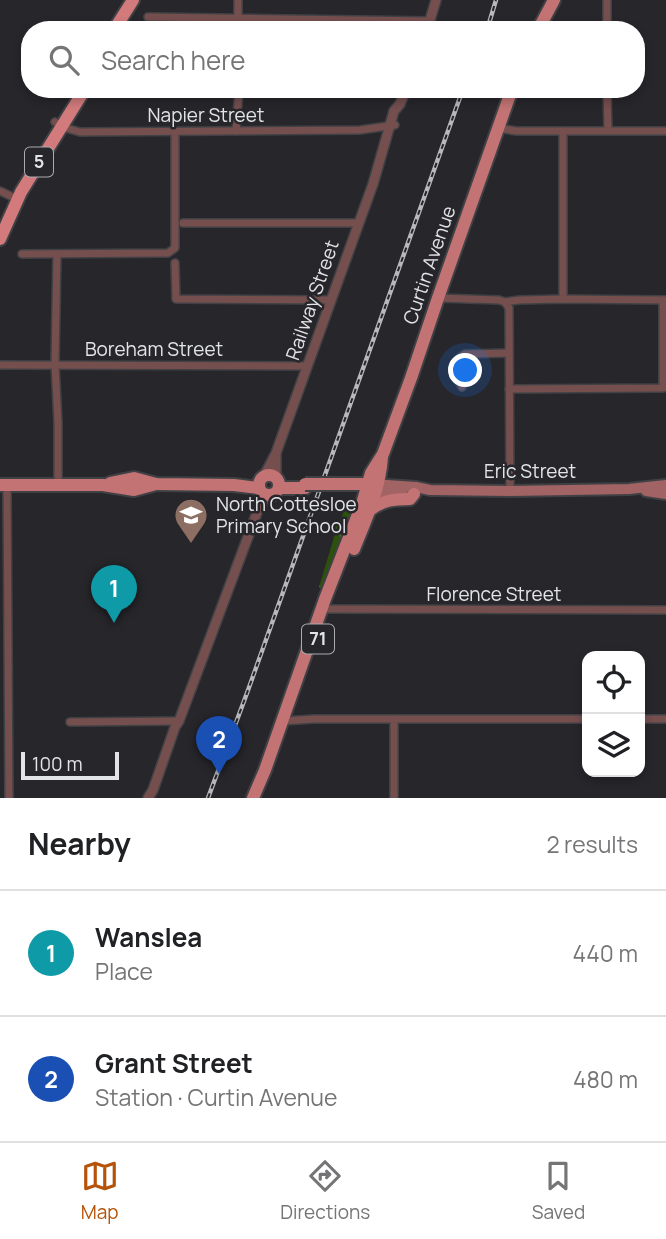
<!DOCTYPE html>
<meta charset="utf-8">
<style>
:root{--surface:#fff;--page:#f2f2f2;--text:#202124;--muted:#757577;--line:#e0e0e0;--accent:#b45309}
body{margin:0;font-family:Manrope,sans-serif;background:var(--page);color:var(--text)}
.controls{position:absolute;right:21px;bottom:21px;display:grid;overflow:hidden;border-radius:14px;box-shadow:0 4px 10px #0003}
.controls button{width:63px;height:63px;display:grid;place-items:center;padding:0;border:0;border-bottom:2px solid var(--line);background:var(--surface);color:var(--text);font:35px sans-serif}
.scale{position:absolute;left:21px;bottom:18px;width:98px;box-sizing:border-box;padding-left:7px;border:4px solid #e3e4e7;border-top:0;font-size:19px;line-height:24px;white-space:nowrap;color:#e3e4e7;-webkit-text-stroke:5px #26262b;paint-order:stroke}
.you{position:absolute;left:466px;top:371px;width:24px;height:24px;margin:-18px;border:5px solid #fff;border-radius:50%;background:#1a73e8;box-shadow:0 0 0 10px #1a73e833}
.badge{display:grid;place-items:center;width:46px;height:46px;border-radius:50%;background:var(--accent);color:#fff;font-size:23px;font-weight:700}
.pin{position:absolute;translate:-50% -58px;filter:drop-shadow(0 2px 4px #0008)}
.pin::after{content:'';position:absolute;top:37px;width:24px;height:21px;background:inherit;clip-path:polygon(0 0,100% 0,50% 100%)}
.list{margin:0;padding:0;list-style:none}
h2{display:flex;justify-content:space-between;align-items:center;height:91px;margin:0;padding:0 28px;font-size:30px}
h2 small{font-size:23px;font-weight:400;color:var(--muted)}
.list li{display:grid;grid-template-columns:46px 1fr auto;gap:21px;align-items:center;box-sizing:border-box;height:126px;padding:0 28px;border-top:2px solid var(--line)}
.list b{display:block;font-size:26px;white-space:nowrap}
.list p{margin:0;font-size:23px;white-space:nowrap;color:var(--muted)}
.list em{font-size:23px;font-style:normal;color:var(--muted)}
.icon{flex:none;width:38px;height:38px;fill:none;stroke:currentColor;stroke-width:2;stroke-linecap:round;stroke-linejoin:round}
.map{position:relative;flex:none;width:666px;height:798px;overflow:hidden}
.search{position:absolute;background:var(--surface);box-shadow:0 4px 10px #0003;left:21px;right:21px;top:21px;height:77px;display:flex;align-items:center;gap:18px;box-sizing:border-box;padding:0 24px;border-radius:28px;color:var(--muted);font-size:26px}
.sheet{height:343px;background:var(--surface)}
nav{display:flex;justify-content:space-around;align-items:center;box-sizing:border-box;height:98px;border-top:2px solid var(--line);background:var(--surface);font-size:19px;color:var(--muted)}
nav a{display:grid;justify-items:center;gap:4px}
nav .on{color:var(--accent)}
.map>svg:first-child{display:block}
.grass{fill:url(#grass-tufts)}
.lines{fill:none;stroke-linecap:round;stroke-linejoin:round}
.minor-casing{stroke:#404145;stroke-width:10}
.tertiary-casing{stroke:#404145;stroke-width:12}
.secondary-casing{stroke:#404145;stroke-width:14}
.primary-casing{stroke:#404145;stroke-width:16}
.trunk-casing{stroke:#404145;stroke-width:16}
.minor{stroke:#754e4e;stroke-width:7}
.tertiary{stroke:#754e4e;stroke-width:9}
.secondary{stroke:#a16364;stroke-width:10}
.primary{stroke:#c37374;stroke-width:12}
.trunk{stroke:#d27a7c;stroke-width:12}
.rail-casing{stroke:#b7b8bb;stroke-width:4.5}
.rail{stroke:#26262b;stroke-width:2;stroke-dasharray:5;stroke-linecap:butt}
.primary-bridge-casing{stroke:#404145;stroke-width:16;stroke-linecap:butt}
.primary-bridge{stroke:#c37374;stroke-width:12}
.labels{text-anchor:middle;stroke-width:5;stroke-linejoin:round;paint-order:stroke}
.shield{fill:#26262b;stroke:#aaabaf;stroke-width:2}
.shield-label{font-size:18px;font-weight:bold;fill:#e3e4e7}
.street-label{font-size:19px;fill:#e3e4e7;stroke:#26262b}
.poi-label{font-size:19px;fill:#e3e4e7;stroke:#26262b;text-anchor:start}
</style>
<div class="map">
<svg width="666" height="798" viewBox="0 0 666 798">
<defs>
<pattern id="grass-tufts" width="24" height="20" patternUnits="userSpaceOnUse" patternTransform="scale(1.75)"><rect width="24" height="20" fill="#2d510d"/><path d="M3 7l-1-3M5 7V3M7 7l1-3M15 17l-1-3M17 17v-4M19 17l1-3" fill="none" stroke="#4b6a30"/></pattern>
</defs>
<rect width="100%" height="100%" fill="#26262b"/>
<polygon class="grass" points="355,504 323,589 319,587 335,534 335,527 339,524 345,508"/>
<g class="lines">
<defs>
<g id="minor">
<polyline points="238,0 238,30"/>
<polyline points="607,0 607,30"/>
<polyline points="148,17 430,21"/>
<polyline points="607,89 608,130"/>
<polyline points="55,122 66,128 80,132 360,130 395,125"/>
<polyline points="498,128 516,131 666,131"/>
<polyline points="236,131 239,89"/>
<polyline points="0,191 17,199"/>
<polyline points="183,223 358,223"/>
<polyline points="22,254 168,253 175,248 175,132"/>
<polyline points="57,254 55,364 58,423 58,485"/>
<polyline points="175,263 176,299 331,300"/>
<polyline points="438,298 499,300 505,302 509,308 510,491"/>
<polyline points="563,299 563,131"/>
<polyline points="505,302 519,300 563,299 665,300"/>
<polyline points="0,365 308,366"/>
<path d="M462 387C456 374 449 363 465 354L509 353"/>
<polyline points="509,389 663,388 663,300"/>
<polyline points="7,485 9,798"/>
<polyline points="322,609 666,610"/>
<polyline points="394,719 394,798"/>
<polyline points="640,719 666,719"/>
<polyline points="283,721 314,719 587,719"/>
<polyline points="70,722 179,721"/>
</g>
<g id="tertiary">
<polyline points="427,30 436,0"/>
<polyline points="276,455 276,478"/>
<polyline points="264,476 276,453 373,184 394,111 400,104 406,89"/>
<polyline points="148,798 153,790 175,727 179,721 258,510 268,496"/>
</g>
<g id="secondary">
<polyline points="372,484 416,487 430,490 510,491 629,489 666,485"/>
<polyline points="646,491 666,494"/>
<polyline points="367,492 403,494"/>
</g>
<g id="primary">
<polyline points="538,30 554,0"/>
<circle cx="269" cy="485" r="10"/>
<polyline points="110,483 134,478 156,484 234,485 258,488"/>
<polyline points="342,484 368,484"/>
<polyline points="0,485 103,485 134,490 156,484"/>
<polyline points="279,488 305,488"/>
<path d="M370 510C383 500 394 499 410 499L414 494"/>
<path d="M354 549C366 519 380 490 382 457"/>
<polyline points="253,798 265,770 325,599 362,504 371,473 383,454 411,378 438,298 512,89"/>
</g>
<g id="trunk">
<polyline points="114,30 133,0"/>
<polyline points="0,239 21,192 85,89"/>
</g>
</defs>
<use href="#minor" class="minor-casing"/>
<use href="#tertiary" class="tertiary-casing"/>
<use href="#secondary" class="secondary-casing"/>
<use href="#primary" class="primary-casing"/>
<use href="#trunk" class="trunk-casing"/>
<use href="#minor" class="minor"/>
<use href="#tertiary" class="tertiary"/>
<use href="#secondary" class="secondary"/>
<use href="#primary" class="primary"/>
<use href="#trunk" class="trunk"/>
<defs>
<g id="rail">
<polyline points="487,30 496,0"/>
<polyline points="208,798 247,693 463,89"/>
</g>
</defs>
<use href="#rail" class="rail-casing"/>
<use href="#rail" class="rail"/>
<defs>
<polyline id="primary-bridge" points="305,484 342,484"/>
</defs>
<use href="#primary-bridge" class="primary-bridge-casing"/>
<use href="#primary-bridge" class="primary-bridge"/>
</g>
<defs>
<symbol id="school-pin" viewBox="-11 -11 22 30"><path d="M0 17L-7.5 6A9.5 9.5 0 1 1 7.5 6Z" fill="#8d6e63" stroke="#26262b"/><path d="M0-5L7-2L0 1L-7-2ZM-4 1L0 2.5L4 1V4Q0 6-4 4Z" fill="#fff"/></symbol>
</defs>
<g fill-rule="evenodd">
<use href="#school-pin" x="172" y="496" width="38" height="52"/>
</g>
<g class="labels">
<g class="shield">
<rect x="25" y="147.5" width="28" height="29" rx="5"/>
<rect x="302" y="624.5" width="32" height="29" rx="5"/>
</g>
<g class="shield-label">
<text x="39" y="168">5</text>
<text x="318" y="645">71</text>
</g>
<g class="street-label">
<text x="206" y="122">Napier Street</text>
<text transform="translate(429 265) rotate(-71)" y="7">Curtin Avenue</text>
<text transform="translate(312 300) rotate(-71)" y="7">Railway Street</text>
<text x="154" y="356">Boreham Street</text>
<text x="530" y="478">Eric Street</text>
<text x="494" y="601">Florence Street</text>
</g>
<g class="poi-label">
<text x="216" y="511">North Cottesloe<tspan x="216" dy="22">Primary School</tspan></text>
</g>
</g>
</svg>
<div class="controls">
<button><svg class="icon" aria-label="locate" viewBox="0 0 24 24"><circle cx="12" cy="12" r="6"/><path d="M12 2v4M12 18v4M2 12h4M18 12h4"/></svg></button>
<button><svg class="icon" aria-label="layers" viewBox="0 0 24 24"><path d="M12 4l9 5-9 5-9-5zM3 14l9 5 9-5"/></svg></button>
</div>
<div class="scale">100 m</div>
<div class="you"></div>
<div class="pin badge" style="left:114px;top:623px;background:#0f9aa8">1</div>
<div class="pin badge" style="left:219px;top:774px;background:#1a4fb4">2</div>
<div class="search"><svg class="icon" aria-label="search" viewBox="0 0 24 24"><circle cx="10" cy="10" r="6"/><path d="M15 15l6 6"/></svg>Search here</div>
</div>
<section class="sheet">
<h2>Nearby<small>2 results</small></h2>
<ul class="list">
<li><span class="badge" style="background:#0f9aa8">1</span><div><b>Wanslea</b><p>Place</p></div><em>440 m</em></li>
<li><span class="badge" style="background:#1a4fb4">2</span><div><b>Grant Street</b><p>Station · Curtin Avenue</p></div><em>480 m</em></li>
</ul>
</section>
<nav>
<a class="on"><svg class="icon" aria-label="map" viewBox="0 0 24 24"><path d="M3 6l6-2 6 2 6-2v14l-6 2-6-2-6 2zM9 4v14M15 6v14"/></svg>Map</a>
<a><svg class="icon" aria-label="directions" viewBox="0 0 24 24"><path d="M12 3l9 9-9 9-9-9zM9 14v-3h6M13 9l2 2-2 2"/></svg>Directions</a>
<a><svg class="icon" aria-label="saved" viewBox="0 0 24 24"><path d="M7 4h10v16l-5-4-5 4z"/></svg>Saved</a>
</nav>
